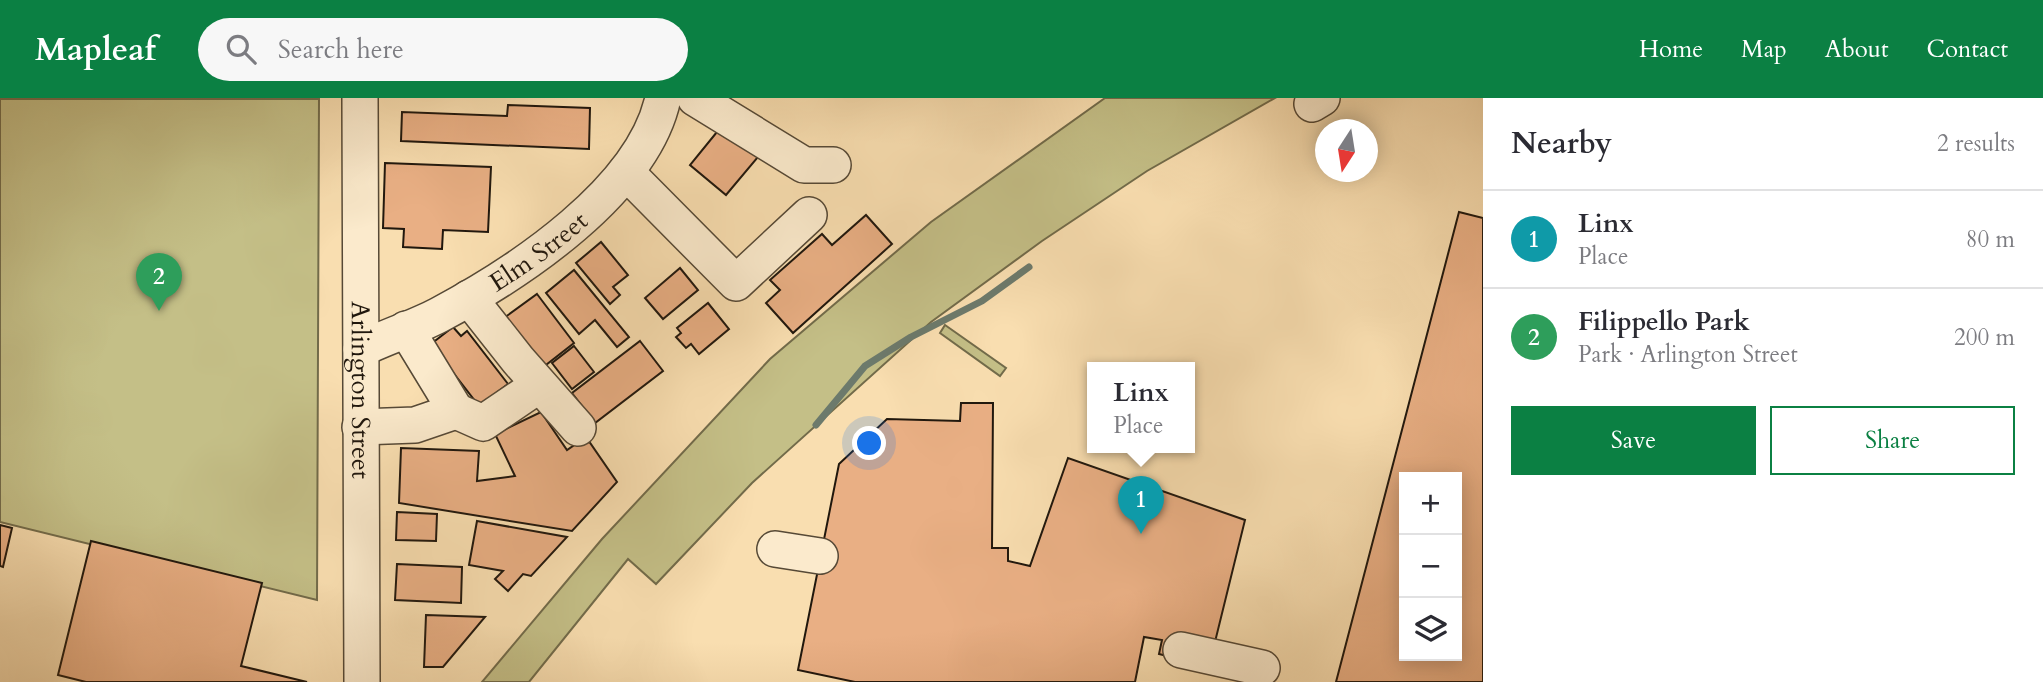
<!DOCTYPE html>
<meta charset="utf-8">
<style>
:root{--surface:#fff;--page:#f7f7f7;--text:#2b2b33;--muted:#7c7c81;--line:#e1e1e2;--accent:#0b8043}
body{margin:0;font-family:Cardo,serif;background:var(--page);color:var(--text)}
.controls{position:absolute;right:21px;bottom:21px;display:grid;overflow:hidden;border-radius:0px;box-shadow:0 4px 18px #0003}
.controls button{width:63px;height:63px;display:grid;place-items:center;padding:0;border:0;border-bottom:2px solid var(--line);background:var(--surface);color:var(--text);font:35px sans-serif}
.compass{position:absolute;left:1315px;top:21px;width:63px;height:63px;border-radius:50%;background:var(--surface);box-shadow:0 4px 18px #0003;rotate:192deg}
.you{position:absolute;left:870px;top:346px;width:24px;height:24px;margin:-18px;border:5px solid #fff;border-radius:50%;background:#1a73e8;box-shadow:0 0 0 10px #1a73e833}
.badge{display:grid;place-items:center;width:46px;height:46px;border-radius:50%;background:var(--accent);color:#fff;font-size:23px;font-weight:700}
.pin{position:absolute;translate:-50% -58px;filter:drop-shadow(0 2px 4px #0008)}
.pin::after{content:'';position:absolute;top:37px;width:24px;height:21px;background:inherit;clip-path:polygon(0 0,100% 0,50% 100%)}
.popup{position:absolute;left:1087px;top:264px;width:108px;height:91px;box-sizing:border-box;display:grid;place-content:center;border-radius:0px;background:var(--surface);filter:drop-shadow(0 2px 5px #0005);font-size:23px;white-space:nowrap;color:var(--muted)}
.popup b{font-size:26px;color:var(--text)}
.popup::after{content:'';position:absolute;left:50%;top:100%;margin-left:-14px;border:14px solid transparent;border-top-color:var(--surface)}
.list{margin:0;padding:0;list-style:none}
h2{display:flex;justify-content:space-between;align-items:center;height:91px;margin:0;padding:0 28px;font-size:30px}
h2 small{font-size:23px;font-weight:400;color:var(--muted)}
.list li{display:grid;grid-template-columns:46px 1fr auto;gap:21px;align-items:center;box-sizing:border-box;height:98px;padding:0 28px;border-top:2px solid var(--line)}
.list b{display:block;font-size:26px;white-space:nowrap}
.list p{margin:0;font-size:23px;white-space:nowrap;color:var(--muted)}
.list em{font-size:23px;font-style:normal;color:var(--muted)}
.actions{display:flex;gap:14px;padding:21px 28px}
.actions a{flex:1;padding:16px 0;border:2px solid var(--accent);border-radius:0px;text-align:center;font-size:24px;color:var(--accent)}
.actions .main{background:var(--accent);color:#fff}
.icon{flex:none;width:38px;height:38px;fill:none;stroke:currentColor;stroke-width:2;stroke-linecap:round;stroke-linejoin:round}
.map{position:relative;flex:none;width:1483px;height:584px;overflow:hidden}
header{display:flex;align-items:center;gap:42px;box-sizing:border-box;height:98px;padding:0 35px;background:var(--accent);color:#fff}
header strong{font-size:33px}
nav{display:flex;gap:38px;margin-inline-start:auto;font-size:24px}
.search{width:490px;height:63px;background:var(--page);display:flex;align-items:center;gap:18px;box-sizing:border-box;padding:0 24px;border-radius:38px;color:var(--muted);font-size:26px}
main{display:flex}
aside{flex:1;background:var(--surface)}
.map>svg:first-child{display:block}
.green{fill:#c4bf87;stroke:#726b4a;stroke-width:2}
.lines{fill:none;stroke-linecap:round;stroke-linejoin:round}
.stream{stroke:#6c7a6c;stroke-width:7}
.building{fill:#e9af84;stroke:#20170d;stroke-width:2;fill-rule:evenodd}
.minor-casing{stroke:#564936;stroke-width:38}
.minor{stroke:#fbeacc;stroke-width:35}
.labels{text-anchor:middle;stroke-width:5;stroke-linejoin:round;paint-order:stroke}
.street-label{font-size:26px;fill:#20170d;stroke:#fbeacc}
</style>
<header>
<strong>Mapleaf</strong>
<div class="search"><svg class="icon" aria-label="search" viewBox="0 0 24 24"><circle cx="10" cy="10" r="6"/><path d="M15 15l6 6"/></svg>Search here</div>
<nav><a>Home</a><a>Map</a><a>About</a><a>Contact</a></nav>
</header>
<main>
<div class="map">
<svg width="1483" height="584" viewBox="0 0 1483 584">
<rect width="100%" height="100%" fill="#f9deb0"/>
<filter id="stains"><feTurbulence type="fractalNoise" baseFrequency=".00286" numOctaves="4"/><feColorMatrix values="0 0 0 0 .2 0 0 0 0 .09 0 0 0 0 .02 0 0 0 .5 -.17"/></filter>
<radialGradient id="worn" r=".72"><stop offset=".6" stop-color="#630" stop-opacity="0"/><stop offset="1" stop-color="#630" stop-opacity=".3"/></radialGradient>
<g class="green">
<polygon points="1105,0 1275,0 1147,73 1042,143 931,224 752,385 656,486 628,461 529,584 482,584 602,441 770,261 931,124"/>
<polygon points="0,1 319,1 317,502 0,424"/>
<polygon points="945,227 1006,270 1000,278 940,235"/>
</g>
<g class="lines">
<polyline class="stream" points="816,327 865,268 911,239 982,203 1029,169"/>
</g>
<g class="building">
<polygon points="508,7 590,10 589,51 401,43 402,14 507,18"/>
<polygon points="721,29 758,59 726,97 690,67"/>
<polygon points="385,65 491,69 488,134 443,132 442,151 403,149 404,131 383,130"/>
<path d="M1459 114 1483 120V584H1336ZM1404 379H1457V558H1404Z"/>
<polygon points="866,117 892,146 793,235 766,205 780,192 770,182 822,136 832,147"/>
<polygon points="601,144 628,177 613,189 620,197 610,206 576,165"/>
<polygon points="680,170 698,192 663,221 645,200"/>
<polygon points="574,172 629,239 617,249 595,222 579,236 546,195"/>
<polygon points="537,196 574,245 542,270 504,220"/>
<polygon points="708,205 729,231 699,256 691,246 686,250 676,239 681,235 677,230"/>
<polygon points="453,229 461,238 467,233 508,286 479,308 431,246"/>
<polygon points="640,243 663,273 595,325 572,295"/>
<polygon points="574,248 594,274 572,291 552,265"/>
<polygon points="961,305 993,305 992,450 1008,450 1008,463 1030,468 1068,360 1245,422 1213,552 1179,561 1159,556 1162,542 1144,539 1135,584 855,584 798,572 839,366 887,321 960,323"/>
<polygon points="541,314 567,352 586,339 617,384 572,433 399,405 401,350 479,353 477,383 515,378 495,336"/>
<polygon points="397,414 437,416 436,443 396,442"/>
<polygon points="477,423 567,439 531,478 523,476 508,493 495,481 503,473 469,467"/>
<polygon points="0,427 12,430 3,469 0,468"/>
<polygon points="91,443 262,485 241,568 307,584 86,584 58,577"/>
<polygon points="397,466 462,469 461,505 395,502"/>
<polygon points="426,517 485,519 443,569 424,569"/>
</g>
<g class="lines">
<defs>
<g id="minor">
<path id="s1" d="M360 0 362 584"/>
<polyline points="695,0 804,67 833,67"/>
<polyline points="1312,6 1322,0"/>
<polyline points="626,74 736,185 809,117"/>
<polyline points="469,200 518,262 578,330"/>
<path id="s2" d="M361 251C386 239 414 230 439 217 518 175 643 93 663 0"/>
<polyline points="456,313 483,325 539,287"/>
<polyline points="360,329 415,327 456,313 406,231"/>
<polyline points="775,451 820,458"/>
<polyline points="1181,552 1262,570"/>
</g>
</defs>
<use href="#minor" class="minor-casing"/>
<use href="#minor" class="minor"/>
</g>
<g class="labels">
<g class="street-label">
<text dy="9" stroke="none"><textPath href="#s2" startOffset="203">Elm Street</textPath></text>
<text dy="9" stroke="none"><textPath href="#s1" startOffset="292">Arlington Street</textPath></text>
</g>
</g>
<rect width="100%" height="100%" filter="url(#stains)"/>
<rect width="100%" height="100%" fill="url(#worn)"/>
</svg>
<div class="controls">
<button>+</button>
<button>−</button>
<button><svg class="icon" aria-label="layers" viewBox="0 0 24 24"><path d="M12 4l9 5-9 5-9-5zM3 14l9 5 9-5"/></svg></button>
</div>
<svg class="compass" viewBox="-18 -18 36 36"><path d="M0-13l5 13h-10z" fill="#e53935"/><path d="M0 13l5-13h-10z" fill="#7c7c81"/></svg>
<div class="you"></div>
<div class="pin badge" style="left:1141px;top:436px;background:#0f9aa8">1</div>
<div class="popup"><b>Linx</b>Place</div>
<div class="pin badge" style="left:159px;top:213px;background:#2e9e5b">2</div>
</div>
<aside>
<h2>Nearby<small>2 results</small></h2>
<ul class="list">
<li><span class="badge" style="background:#0f9aa8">1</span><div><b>Linx</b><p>Place</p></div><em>80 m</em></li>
<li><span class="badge" style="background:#2e9e5b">2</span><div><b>Filippello Park</b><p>Park · Arlington Street</p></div><em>200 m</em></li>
</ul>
<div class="actions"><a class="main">Save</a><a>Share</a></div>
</aside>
</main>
